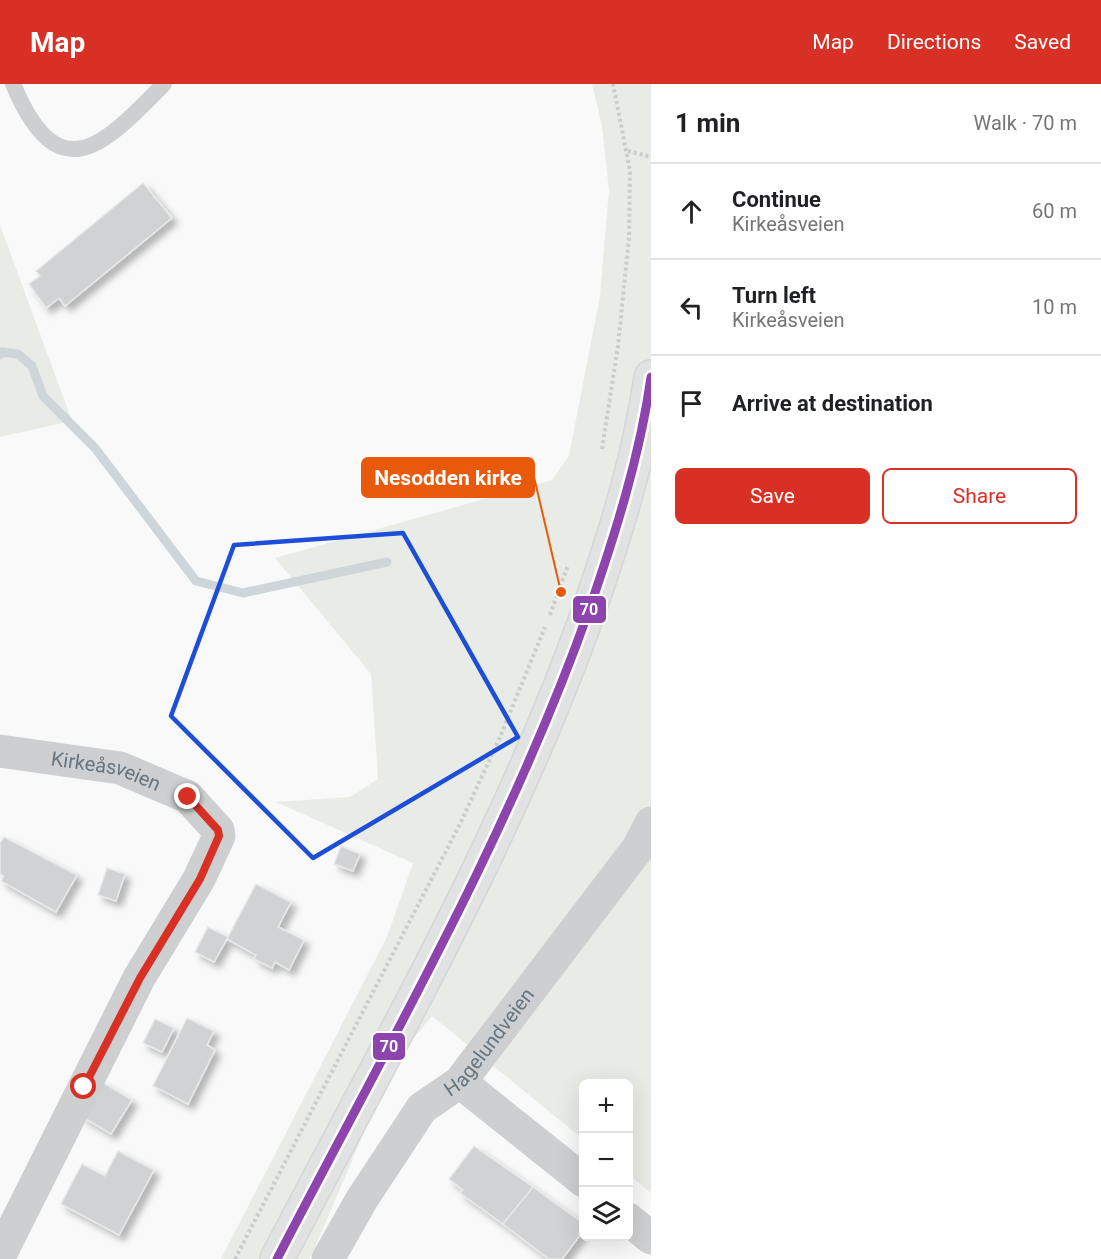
<!DOCTYPE html>
<meta charset="utf-8">
<style>
:root{--surface:#fff;--page:#f6f6f6;--text:#202124;--muted:#757577;--line:#e0e0e0;--accent:#d93025}
body{margin:0;font-family:Roboto,sans-serif;background:var(--page);color:var(--text)}
.controls{position:absolute;right:18px;bottom:18px;display:grid;overflow:hidden;border-radius:9px;box-shadow:0 6px 24px #0002}
.controls button{width:54px;height:54px;display:grid;place-items:center;padding:0;border:0;border-bottom:2px solid var(--line);background:var(--surface);color:var(--text);font:30px sans-serif}
.stop{position:absolute;width:18px;height:18px;margin:-14px;border:4px solid #d93025;border-radius:50%;background:#fff}
.stop.end{background:#d93025;border-color:#fff;box-shadow:0 2px 6px #0008}
.list{margin:0;padding:0;list-style:none}
h2{display:flex;justify-content:space-between;align-items:center;height:78px;margin:0;padding:0 24px;font-size:26px}
h2 small{font-size:20px;font-weight:400;color:var(--muted)}
.list li{display:grid;grid-template-columns:39px 1fr auto;gap:18px;align-items:center;box-sizing:border-box;height:96px;padding:0 24px;border-top:2px solid var(--line)}
.list b{display:block;font-size:22px;white-space:nowrap}
.list p{margin:0;font-size:20px;white-space:nowrap;color:var(--muted)}
.list em{font-size:20px;font-style:normal;color:var(--muted)}
.actions{display:flex;gap:12px;padding:18px 24px}
.actions a{flex:1;padding:14px 0;border:2px solid var(--accent);border-radius:9px;text-align:center;font-size:21px;color:var(--accent)}
.actions .main{background:var(--accent);color:#fff}
.icon{flex:none;width:33px;height:33px;fill:none;stroke:currentColor;stroke-width:2;stroke-linecap:round;stroke-linejoin:round}
.map{position:relative;flex:none;width:651px;height:1175px;overflow:hidden}
header{display:flex;align-items:center;gap:36px;box-sizing:border-box;height:84px;padding:0 30px;background:var(--accent);color:#fff}
header strong{font-size:28px}
nav{display:flex;gap:33px;margin-inline-start:auto;font-size:21px}
main{display:flex}
aside{flex:1;background:var(--surface)}
.map>svg:first-child{display:block}
.green{fill:#e8ebe6}
.lines{fill:none;stroke-linecap:round;stroke-linejoin:round}
.stream{stroke:#ced6d9;stroke-width:9}
.building{fill:#d0d2d3;stroke:#e8e8e8;stroke-width:1.5;filter:url(#shadow)}
.primary-casing{stroke:#d5d6d7;stroke-width:36}
.path{stroke:#cbcccd;stroke-width:4;stroke-dasharray:3 3;stroke-linecap:butt}
.service{stroke:#cecfd0;stroke-width:16}
.minor{stroke:#cecfd0;stroke-width:33}
.primary{stroke:#e1e2e2;stroke-width:33}
.bus-1-casing{stroke:#fff;stroke-width:14}
.bus-1{stroke:#8e44ad;stroke-width:9}
.route{stroke:#d93025;stroke-width:8}
.marked{fill:none;stroke:#1d4ed8;stroke-width:4.5;stroke-linejoin:round}
.labels{text-anchor:middle;stroke-width:6;stroke-linejoin:round;paint-order:stroke}
.street-label{font-size:20px;fill:#657683;stroke:#fff}
.leader{fill:none;stroke:#e8590c;stroke-width:2}
.callout-dot{fill:#e8590c;stroke:#fff;stroke-width:2}
.callout{fill:#e8590c;stroke:#e8590c;stroke-width:2}
.callout-label{font-size:21px;text-anchor:middle;font-weight:bold;fill:#fff}
.line-badge{stroke:#fff;stroke-width:2}
.badge-label{font-size:16px;text-anchor:middle;font-weight:bold;fill:#fff}
</style>
<header>
<strong>Map</strong>
<nav><a>Map</a><a>Directions</a><a>Saved</a></nav>
</header>
<main>
<div class="map">
<svg width="651" height="1175" viewBox="0 0 651 1175">
<defs>
<filter id="shadow"><feDropShadow dx="5.5" dy="5.5" stdDeviation="3" flood-color="#0004"/></filter>
</defs>
<rect width="100%" height="100%" fill="#f9f9f9"/>
<g class="green">
<polygon points="592,0 651,0 651,1109 629,1091 628,1000 584,1000 583,1055 432,932 394,978 310,1175 221,1175 387,853 413,779 276,718 350,713 378,695 371,590 275,474 552,396 569,372 600,212 609,106 602,42"/>
<polygon points="0,141 72,337 0,353"/>
</g>
<g class="lines">
<polyline class="stream" points="0,271 2,268 18,270 32,282 43,312 95,364 196,497 243,509 387,478"/>
</g>
<g class="building">
<polygon points="143,99 172,134 65,222 59,214 46,224 29,200 40,192 36,187"/>
<polygon points="4,753 77,791 56,828 1,797 4,792 0,790 0,759"/>
<polygon points="341,762 360,770 353,787 334,780"/>
<polygon points="107,784 125,790 116,817 98,811"/>
<polygon points="256,800 291,818 278,843 304,856 289,886 275,878 272,884 254,875 256,871 227,855"/>
<polygon points="208,843 228,853 214,878 195,868"/>
<polygon points="187,934 214,947 207,961 215,966 188,1020 153,1002"/>
<polygon points="155,935 174,944 162,968 143,959"/>
<polygon points="102,998 132,1016 111,1050 81,1032"/>
<polygon points="474,1062 533,1103 503,1140 460,1109 463,1106 449,1095"/>
<polygon points="118,1067 154,1086 119,1151 61,1120 82,1080 105,1092"/>
<polygon points="533,1103 584,1140 584,1146 562,1175 549,1175 503,1140"/>
</g>
<g class="lines">
<defs>
<path id="primary" d="M277 1175C387 963 509 752 589 526 615 451 640 372 651 293"/>
</defs>
<use href="#primary" class="primary-casing"/>
<g class="path">
<polyline points="628,67 651,73"/>
<polyline points="602,365 618,262 629,153 630,87 613,0"/>
<polyline points="550,531 568,481"/>
<polyline points="235,1175 460,740 500,653 545,543"/>
</g>
<path class="service" d="M13 0C59 110 105 60 164 0"/>
<g class="minor">
<path id="s1" d="M0 667 120 684 188 713 218 746 219 752 199 795 139 894 0 1171"/>
<polyline points="460,998 584,1097"/>
<polyline points="628,1135 651,1154"/>
<path id="s2" d="M328 1175 362 1115 422 1024 460 998 638 764 651 739"/>
</g>
<use href="#primary" class="primary"/>
<defs>
<path id="bus-1" d="M277 1175C387 963 509 752 589 526 615 451 640 372 651 293"/>
</defs>
<use href="#bus-1" class="bus-1-casing"/>
<use href="#bus-1" class="bus-1"/>
</g>
<g class="lines">
<polyline class="route" points="84,1003 140,894 200,795 219,752 218,746 188,713"/>
</g>
<path class="marked" d="M403 449 518 653 313 774 171 632 234 461Z"/>
<g class="labels">
<g class="street-label">
<text dy="7" stroke="none"><textPath href="#s1" startOffset="108">Kirkeåsveien</textPath></text>
<text dy="7" stroke="none"><textPath href="#s2" startOffset="273">Hagelundveien</textPath></text>
</g>
</g>
<path class="leader" d="M561 508L534 393"/>
<circle class="callout-dot" cx="561" cy="508" r="6"/>
<rect class="callout" x="362" y="374" width="172" height="39" rx="6"/>
<g class="callout-label">
<text x="448" y="401">Nesodden kirke</text>
</g>
<g class="line-badge">
<rect x="572" y="511" width="35" height="29" rx="6" fill="#8e44ad"/>
<rect x="372" y="948" width="34" height="29" rx="6" fill="#8e44ad"/>
</g>
<g class="badge-label">
<text x="589" y="531">70</text>
<text x="389" y="968">70</text>
</g>
</svg>
<div class="controls">
<button>+</button>
<button>−</button>
<button><svg class="icon" aria-label="layers" viewBox="0 0 24 24"><path d="M12 4l9 5-9 5-9-5zM3 14l9 5 9-5"/></svg></button>
</div>
<div class="stop" style="left:84px;top:1003px"></div>
<div class="stop end" style="left:188px;top:713px"></div>
</div>
<aside>
<h2>1 min<small>Walk · 70 m</small></h2>
<ul class="list">
<li><svg class="icon" aria-label="ahead" viewBox="0 0 24 24"><path d="M12 20V5M6 11l6-6 6 6"/></svg><div><b>Continue</b><p>Kirkeåsveien</p></div><em>60 m</em></li>
<li><svg class="icon" aria-label="left" viewBox="0 0 24 24"><path d="M17 20v-9H6M10 6l-5 5 5 5"/></svg><div><b>Turn left</b><p>Kirkeåsveien</p></div><em>10 m</em></li>
<li><svg class="icon" aria-label="arrive" viewBox="0 0 24 24"><path d="M6 21V4h12l-3 4 3 4H6"/></svg><div><b>Arrive at destination</b></div></li>
</ul>
<div class="actions"><a class="main">Save</a><a>Share</a></div>
</aside>
</main>
